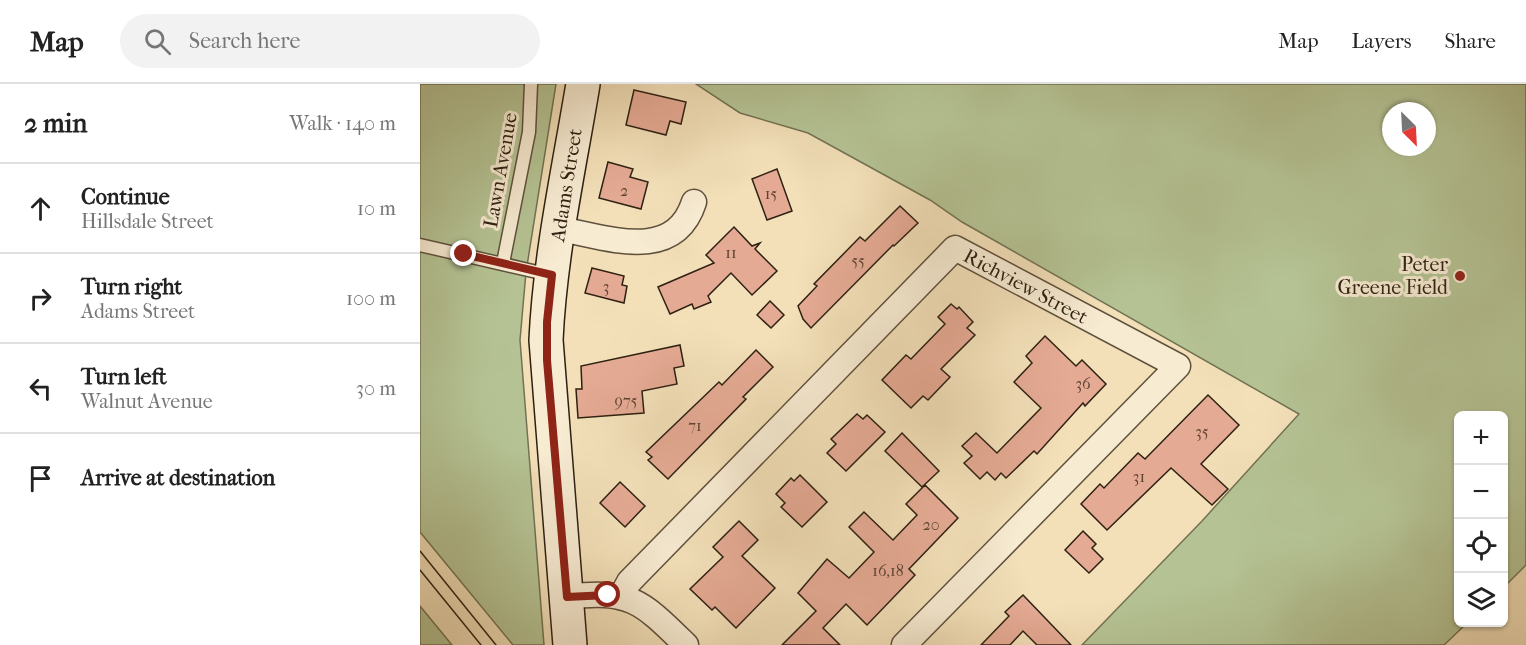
<!DOCTYPE html>
<meta charset="utf-8">
<style>
:root{--surface:#fff;--page:#f2f2f2;--text:#222;--muted:#767676;--line:#e0e0e0}
body{margin:0;font-family:"IM FELL French Canon",serif;background:var(--page);color:var(--text)}
.controls{position:absolute;right:18px;bottom:18px;display:grid;overflow:hidden;border-radius:9px;box-shadow:0 2px 4px #0004}
.controls button{width:54px;height:54px;display:grid;place-items:center;padding:0;border:0;border-bottom:2px solid var(--line);background:var(--surface);color:var(--text);font:30px sans-serif}
.compass{position:absolute;left:962px;top:18px;width:54px;height:54px;border-radius:50%;background:var(--surface);box-shadow:0 2px 4px #0004;rotate:156deg}
.stop{position:absolute;width:18px;height:18px;margin:-14px;border:4px solid #8f2418;border-radius:50%;background:#fff}
.stop.end{background:#8f2418;border-color:#fff;box-shadow:0 2px 6px #0008}
.list{margin:0;padding:0;list-style:none}
h2{display:flex;justify-content:space-between;align-items:center;height:78px;margin:0;padding:0 24px;font-size:26px}
h2 small{font-size:20px;font-weight:400;color:var(--muted)}
.list li{display:grid;grid-template-columns:39px 1fr auto;gap:18px;align-items:center;box-sizing:border-box;height:90px;padding:0 24px;border-top:2px solid var(--line)}
.list b{display:block;font-size:22px;white-space:nowrap}
.list p{margin:0;font-size:20px;white-space:nowrap;color:var(--muted)}
.list em{font-size:20px;font-style:normal;color:var(--muted)}
.icon{flex:none;width:33px;height:33px;fill:none;stroke:currentColor;stroke-width:2;stroke-linecap:round;stroke-linejoin:round}
.map{position:relative;flex:none;width:1106px;height:561px;overflow:hidden}
header{display:flex;align-items:center;gap:36px;box-sizing:border-box;height:84px;padding:0 30px;background:var(--surface);border-bottom:2px solid var(--line)}
header strong{font-size:28px}
nav{display:flex;gap:33px;margin-inline-start:auto;font-size:21px}
.search{width:420px;height:54px;background:var(--page);display:flex;align-items:center;gap:15px;box-sizing:border-box;padding:0 21px;border-radius:33px;color:var(--muted);font-size:22px}
main{display:flex}
aside{flex:1;background:var(--surface)}
.map>svg:first-child{display:block}
.green{fill:#b5c394;stroke:#727253;stroke-width:1.5;fill-rule:evenodd}
.building{fill:#e5aa94;stroke:#2e2112;stroke-width:1.5}
.lines{fill:none;stroke-linecap:round;stroke-linejoin:round}
.service-casing{stroke:#5f513c;stroke-width:15}
.minor-casing{stroke:#5f513c;stroke-width:27}
.secondary-casing{stroke:#2e2112;stroke-width:36}
.service{stroke:#f7ebd2;stroke-width:12}
.minor{stroke:#f7ebd2;stroke-width:24}
.secondary{stroke:#f7ebd2;stroke-width:33}
.tram{stroke:#2e2112;stroke-width:1.5}
.route{stroke:#8f2418;stroke-width:8}
.poi-dot{fill:#8f2418;stroke:#f7ebd2;stroke-width:2}
.labels{text-anchor:middle;stroke-width:6;stroke-linejoin:round;paint-order:stroke}
.number-label{font-size:16px;fill:#5c4332}
.street-label{font-size:20px;fill:#2e2112;stroke:#f7ebd2}
.poi-label{font-size:20px;fill:#2e2112;stroke:#f7ebd2;text-anchor:end}
</style>
<header>
<strong>Map</strong>
<div class="search"><svg class="icon" aria-label="search" viewBox="0 0 24 24"><circle cx="10" cy="10" r="6"/><path d="M15 15l6 6"/></svg>Search here</div>
<nav><a>Map</a><a>Layers</a><a>Share</a></nav>
</header>
<main>
<aside>
<h2>2 min<small>Walk · 140 m</small></h2>
<ul class="list">
<li><svg class="icon" aria-label="ahead" viewBox="0 0 24 24"><path d="M12 20V5M6 11l6-6 6 6"/></svg><div><b>Continue</b><p>Hillsdale Street</p></div><em>10 m</em></li>
<li><svg class="icon" aria-label="right" viewBox="0 0 24 24"><path d="M7 20v-9h11M14 6l5 5-5 5"/></svg><div><b>Turn right</b><p>Adams Street</p></div><em>100 m</em></li>
<li><svg class="icon" aria-label="left" viewBox="0 0 24 24"><path d="M17 20v-9H6M10 6l-5 5 5 5"/></svg><div><b>Turn left</b><p>Walnut Avenue</p></div><em>30 m</em></li>
<li><svg class="icon" aria-label="arrive" viewBox="0 0 24 24"><path d="M6 21V4h12l-3 4 3 4H6"/></svg><div><b>Arrive at destination</b></div></li>
</ul>
</aside>
<div class="map">
<svg width="1106" height="561" viewBox="0 0 1106 561">
<rect width="100%" height="100%" fill="#f3e0b9"/>
<filter id="stains"><feTurbulence type="fractalNoise" baseFrequency=".00333" numOctaves="4"/><feColorMatrix values="0 0 0 0 .2 0 0 0 0 .09 0 0 0 0 .02 0 0 0 .5 -.17"/></filter>
<radialGradient id="worn" r=".72"><stop offset=".6" stop-color="#630" stop-opacity="0"/><stop offset="1" stop-color="#630" stop-opacity=".3"/></radialGradient>
<g class="green">
<polygon points="0,0 136,0 106,188 100,256 124,561 93,561 0,448"/>
<path d="M276 0H1106V481L1084 503V332H1038V538L1047 539 1024 561H662L782 437 879 330 542 138 510 116 388 49 320 29ZM971 27H1007V63H971Z"/>
<polygon points="0,522 32,561 0,561"/>
</g>
<g class="building">
<polygon points="214,6 266,18 261,40 250,37 246,51 206,41"/>
<polygon points="188,78 213,85 210,93 228,98 221,125 179,114"/>
<polygon points="357,85 372,127 347,136 332,95"/>
<polygon points="480,122 498,139 474,162 473,161 391,244 383,235 378,222 397,202 394,200 440,153 445,157"/>
<polygon points="314,143 332,162 340,159 335,165 357,187 332,211 311,189 288,212 291,218 274,225 272,220 250,230 238,203 294,179 286,171"/>
<polygon points="172,184 204,192 202,201 207,202 204,219 165,209"/>
<polygon points="350,217 364,231 351,244 337,231"/>
<polygon points="531,220 537,225 539,223 553,238 547,244 555,251 521,285 530,293 508,316 503,312 491,324 462,296 486,271 491,275 525,240 518,233"/>
<polygon points="625,252 656,282 662,276 686,300 665,322 663,319 617,370 614,367 586,394 581,389 575,396 567,388 560,395 544,379 552,372 542,362 556,349 577,369 621,324 594,298 612,279 606,272"/>
<polygon points="260,261 264,282 254,284 257,300 222,307 224,329 158,334 156,305 162,305 161,282"/>
<polygon points="336,266 353,283 323,313 326,315 248,395 228,376 232,373 226,368 299,298 302,301"/>
<polygon points="788,311 819,341 781,380 808,405 792,421 751,384 687,446 661,420 680,400 684,404 718,369 725,375"/>
<polygon points="437,330 443,335 447,331 465,348 426,387 407,369 416,360 411,355"/>
<polygon points="482,349 519,387 502,403 465,367"/>
<polygon points="380,391 407,418 382,443 361,423 365,419 356,410 371,394 374,397"/>
<polygon points="200,398 225,422 205,443 180,419"/>
<polygon points="505,401 538,434 489,485 495,491 447,541 426,520 403,544 420,561 362,561 396,527 378,509 407,475 429,494 454,468 429,443 444,428 473,456 497,431 486,420"/>
<polygon points="319,437 338,456 322,472 355,504 316,544 295,523 292,526 270,505 303,473 293,463"/>
<polygon points="663,447 676,460 672,464 683,475 669,489 645,466"/>
<polygon points="603,511 651,561 617,561 603,547 590,561 561,561 589,532 585,528"/>
</g>
<g class="lines">
<defs>
<g id="service">
<polyline points="0,161 130,191"/>
<polyline points="83,179 109,48 111,0"/>
</g>
<g id="minor">
<path d="M140 145C186 153 254 180 274 118"/>
<path d="M147 513C211 505 222 518 266 561"/>
<polyline points="201,513 209,498 535,164 758,282 484,561"/>
</g>
<path id="secondary" d="M150 561 126 256C130 170 149 85 163 0"/>
</defs>
<use href="#service" class="service-casing"/>
<use href="#minor" class="minor-casing"/>
<use href="#secondary" class="secondary-casing"/>
<use href="#service" class="service"/>
<use href="#minor" class="minor"/>
<use href="#secondary" class="secondary"/>
<g class="tram">
<polyline points="0,467 76,561"/>
<polyline points="0,486 61,561"/>
</g>
</g>
<g class="lines">
<polyline class="route" points="44,170 132,191 127,238 127,276 147,513 188,511"/>
</g>
<circle class="poi-dot" cx="1040" cy="192" r="6"/>
<g class="labels">
<g class="number-label">
<text x="204" y="112">2</text>
<text x="351" y="115">15</text>
<text x="311" y="174">11</text>
<text x="438" y="182">55</text>
<text x="186" y="208">3</text>
<text x="663" y="305">36</text>
<text x="206" y="322">975</text>
<text x="275" y="347">71</text>
<text x="782" y="353">35</text>
<text x="719" y="398">31</text>
<text x="511" y="446">20</text>
<text x="468" y="492">16,18</text>
</g>
<g class="street-label">
<text transform="translate(80 86) rotate(-80)" y="7">Lawn Avenue</text>
<text transform="translate(146 101) rotate(-81)" y="7">Adams Street</text>
<text transform="translate(606 202) rotate(28)" y="7">Richview Street</text>
</g>
<g class="poi-label">
<text x="1028" y="187">Peter<tspan x="1028" dy="23">Greene Field</tspan></text>
</g>
</g>
<rect width="100%" height="100%" filter="url(#stains)"/>
<rect width="100%" height="100%" fill="url(#worn)"/>
</svg>
<div class="controls">
<button>+</button>
<button>−</button>
<button><svg class="icon" aria-label="locate" viewBox="0 0 24 24"><circle cx="12" cy="12" r="6"/><path d="M12 2v4M12 18v4M2 12h4M18 12h4"/></svg></button>
<button><svg class="icon" aria-label="layers" viewBox="0 0 24 24"><path d="M12 4l9 5-9 5-9-5zM3 14l9 5 9-5"/></svg></button>
</div>
<svg class="compass" viewBox="-18 -18 36 36"><path d="M0-13l5 13h-10z" fill="#e53935"/><path d="M0 13l5-13h-10z" fill="#767676"/></svg>
<div class="stop" style="left:188px;top:511px"></div>
<div class="stop end" style="left:44px;top:170px"></div>
</div>
</main>
